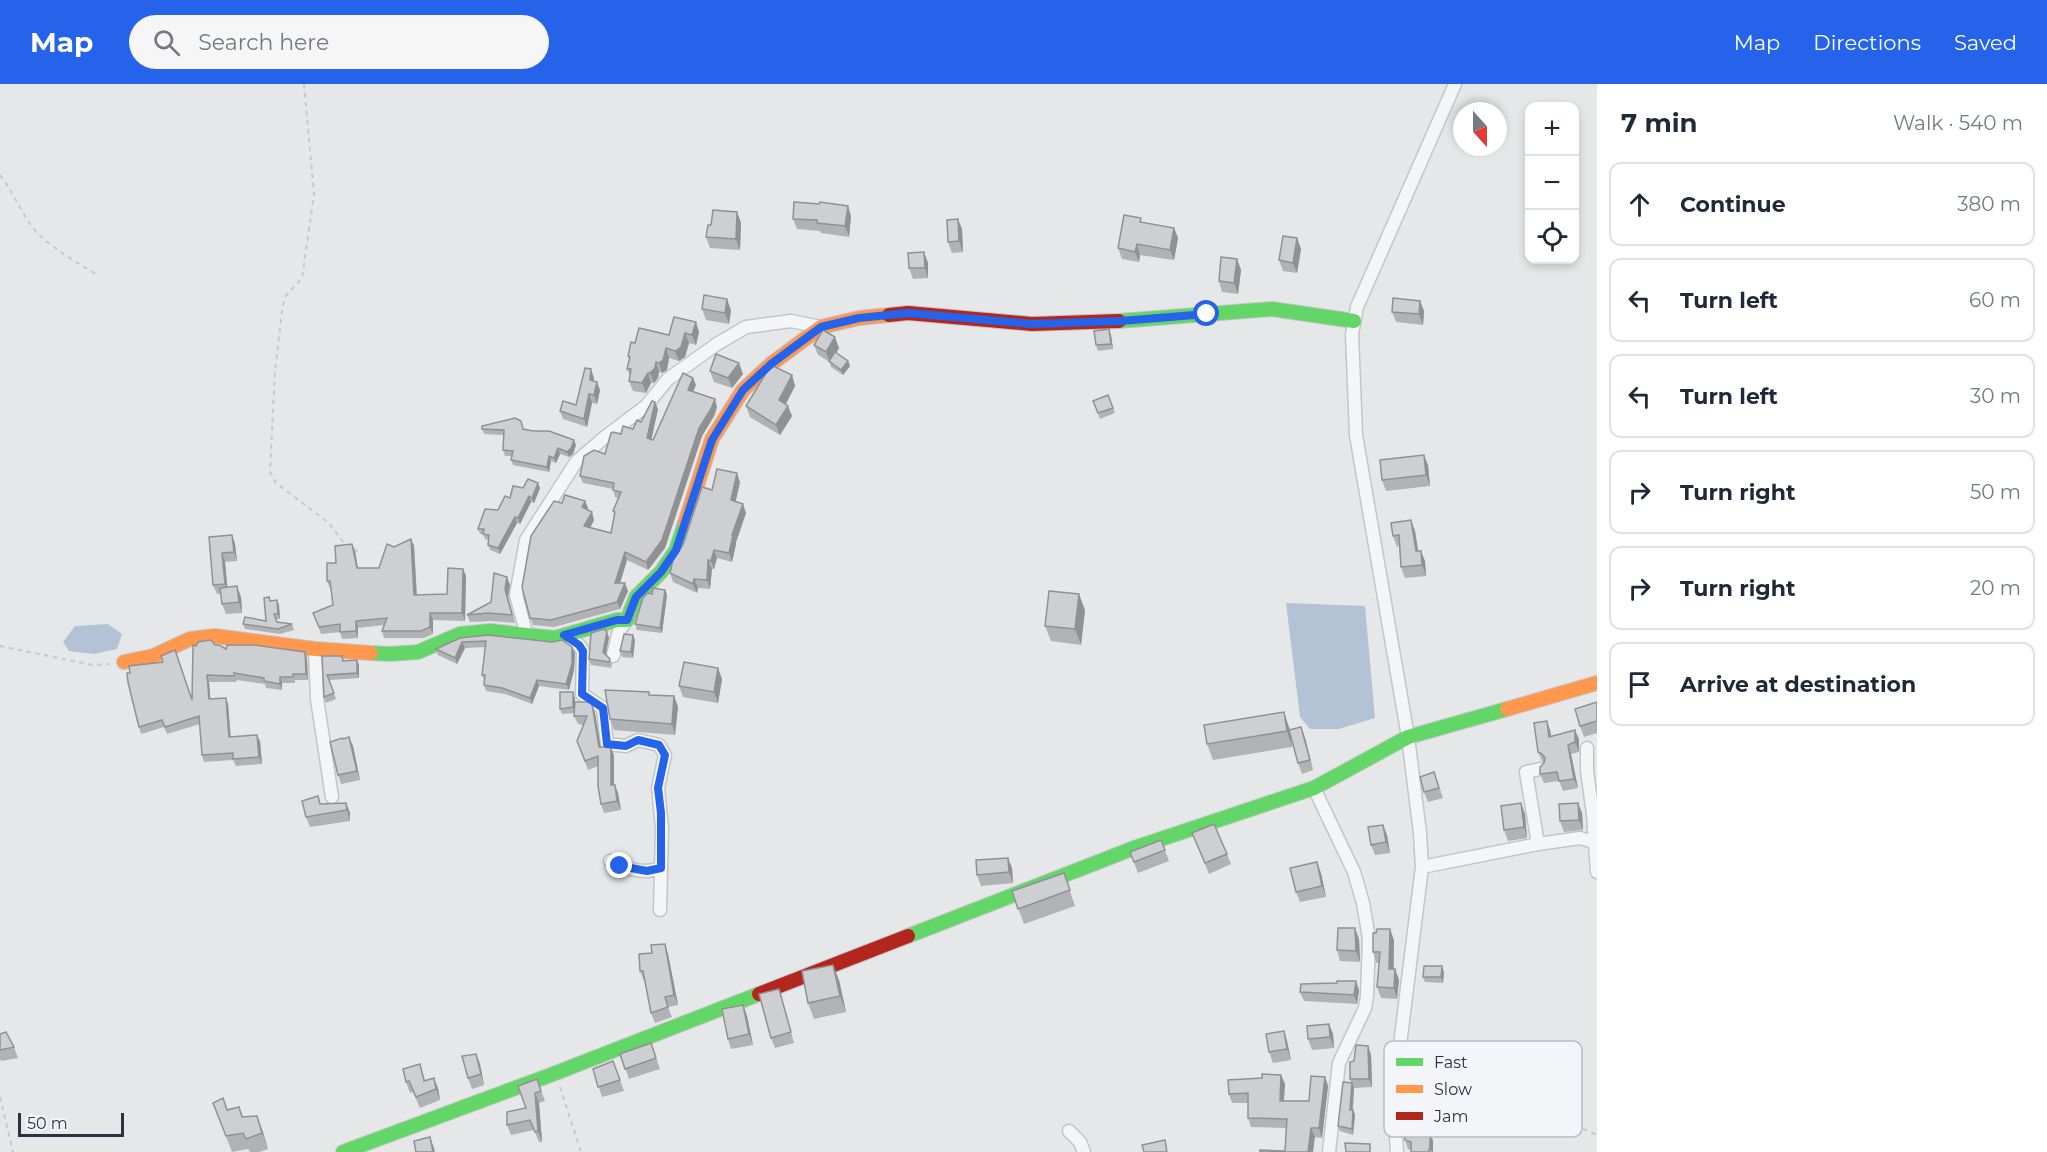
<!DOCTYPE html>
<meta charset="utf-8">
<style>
:root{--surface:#fff;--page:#f6f6f7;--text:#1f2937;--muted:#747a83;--line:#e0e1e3;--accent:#2563eb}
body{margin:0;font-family:Montserrat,sans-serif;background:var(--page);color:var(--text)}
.controls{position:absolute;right:18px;top:18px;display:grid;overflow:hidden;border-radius:12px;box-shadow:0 3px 9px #0003}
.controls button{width:54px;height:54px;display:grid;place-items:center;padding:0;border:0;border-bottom:2px solid var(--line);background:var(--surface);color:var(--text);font:30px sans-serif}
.compass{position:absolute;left:1453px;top:18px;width:54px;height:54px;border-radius:50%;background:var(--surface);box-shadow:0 3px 9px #0003;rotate:159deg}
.scale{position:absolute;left:18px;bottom:15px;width:106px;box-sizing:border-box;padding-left:6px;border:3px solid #2a3344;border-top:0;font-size:16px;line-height:21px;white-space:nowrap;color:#2a3344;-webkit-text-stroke:4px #f3f5f8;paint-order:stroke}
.stop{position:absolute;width:18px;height:18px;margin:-14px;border:4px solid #2563eb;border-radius:50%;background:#fff}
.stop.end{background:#2563eb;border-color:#fff;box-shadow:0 2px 6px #0008}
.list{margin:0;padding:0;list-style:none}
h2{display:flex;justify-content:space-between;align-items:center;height:78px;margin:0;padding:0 24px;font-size:26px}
h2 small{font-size:20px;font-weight:400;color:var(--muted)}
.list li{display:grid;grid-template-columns:39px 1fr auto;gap:18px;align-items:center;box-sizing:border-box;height:84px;margin:0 12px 12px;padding:0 12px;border:2px solid var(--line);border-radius:12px}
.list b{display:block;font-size:22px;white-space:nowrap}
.list em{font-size:20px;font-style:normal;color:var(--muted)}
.icon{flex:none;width:33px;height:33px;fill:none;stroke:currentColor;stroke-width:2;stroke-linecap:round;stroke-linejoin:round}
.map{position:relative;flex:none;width:1597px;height:1068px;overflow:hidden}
header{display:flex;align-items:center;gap:36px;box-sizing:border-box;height:84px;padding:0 30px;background:var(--accent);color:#fff}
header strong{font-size:28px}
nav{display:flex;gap:33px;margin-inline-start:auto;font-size:21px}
.search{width:420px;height:54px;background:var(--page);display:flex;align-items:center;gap:15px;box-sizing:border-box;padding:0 21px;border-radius:33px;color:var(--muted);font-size:22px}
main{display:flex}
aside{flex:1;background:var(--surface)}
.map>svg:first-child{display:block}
.water{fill:#b3c3d5}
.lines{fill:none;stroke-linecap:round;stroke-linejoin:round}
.street-casing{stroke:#c3c5c7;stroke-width:15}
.fast-casing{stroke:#c3c5c7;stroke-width:16}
.slow-casing{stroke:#c3c5c7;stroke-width:16}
.jam-casing{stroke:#c3c5c7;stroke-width:16}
.path{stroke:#c6c8cc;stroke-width:2;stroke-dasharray:4.5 4.5;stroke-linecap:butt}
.street{stroke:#f4f5f6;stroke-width:12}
.fast{stroke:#63d668;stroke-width:14}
.slow{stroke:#ff974d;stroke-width:14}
.jam{stroke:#b3261e;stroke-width:14}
.wall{fill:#b0b2b5}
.shaded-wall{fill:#909193}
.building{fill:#cdcfd2;stroke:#909193;stroke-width:1.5}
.route{stroke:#2563eb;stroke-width:8}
.key{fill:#f3f5f8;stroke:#b7bbc2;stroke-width:1.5}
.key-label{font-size:16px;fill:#2a3344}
</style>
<header>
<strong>Map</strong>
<div class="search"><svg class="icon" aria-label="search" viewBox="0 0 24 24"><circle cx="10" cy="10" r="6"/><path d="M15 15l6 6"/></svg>Search here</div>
<nav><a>Map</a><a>Directions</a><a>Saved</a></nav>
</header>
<main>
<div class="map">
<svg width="1597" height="1068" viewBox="0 0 1597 1068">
<rect width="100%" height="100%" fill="#e5e7e9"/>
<g class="water">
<polygon points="1286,519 1365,522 1375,634 1339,645 1310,645 1300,633"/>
<polygon points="108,540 122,550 117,565 94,570 69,567 63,558 75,542"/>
</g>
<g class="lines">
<defs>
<g id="street">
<polyline points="564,551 579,561 583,567 582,610 603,624 607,660 626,662 638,656 659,661 665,671 658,704 662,744 660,826"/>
<polyline points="527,552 516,511 526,456 576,378 605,353 646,322 668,295 717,260 746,243 791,237 821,243"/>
<polyline points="315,565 317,615 332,713"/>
<polyline points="613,572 619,547 627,536"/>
<polyline points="1587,664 1587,687 1593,730 1597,788"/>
<polyline points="1314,704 1354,788 1363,819 1369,854 1367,912 1365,924 1339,979 1329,1068"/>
<polyline points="1538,760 1526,688 1540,685"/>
<path d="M610 777C626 785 644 791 661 784"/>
<polyline points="1422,783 1538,760 1580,754 1594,758"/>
<polyline points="1069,1047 1080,1058 1084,1068"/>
<polyline points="1397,1068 1394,1024 1395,1001 1422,783 1420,749 1408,653 1356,351 1352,250 1357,223 1455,0"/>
</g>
<g id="fast">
<polyline points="1119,237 1272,225 1354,237"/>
<polyline points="371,569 390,570 418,568 460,550 490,547 555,554 617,536 627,536 636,513 661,488 676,466 685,439"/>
<polyline points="908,852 1134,764 1314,704 1408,653 1507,625"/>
<polyline points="343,1068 548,992 759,910"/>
</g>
<g id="slow">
<polyline points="685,439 712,355 743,306 771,280 821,243 859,234 889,231"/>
<polyline points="124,578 153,572 190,555 215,552 315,565 371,569"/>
<polyline points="1507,625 1597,599"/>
</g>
<g id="jam">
<polyline points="889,231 908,229 1032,240 1119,237"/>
<polyline points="759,910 908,852"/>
</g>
</defs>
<use href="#street" class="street-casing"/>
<use href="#fast" class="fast-casing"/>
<use href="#slow" class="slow-casing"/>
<use href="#jam" class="jam-casing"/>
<g class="path">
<polyline points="304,0 314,110 302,194 285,213 282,227 275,287 270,388 276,399 329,439 346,462"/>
<path d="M0 91C12 107 19 123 30 140 43 159 77 179 98 191"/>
<polyline points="354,465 361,470"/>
<polyline points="0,562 93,581 109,580"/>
<polyline points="560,1003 581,1068"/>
<polyline points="0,1013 13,1068"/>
<polyline points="1527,1017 1534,1023 1597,1051"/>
</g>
<use href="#street" class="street"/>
<use href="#fast" class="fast"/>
<use href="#slow" class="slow"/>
<use href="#jam" class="jam"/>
</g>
<g class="wall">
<polygon points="737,128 741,139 740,166 710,164 706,153 711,141"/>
<polygon points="851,132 849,153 821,149 820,147 797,145 793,135"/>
<polygon points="1174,144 1178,154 1174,176 1140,171 1139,178 1122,175 1118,164"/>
<polygon points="962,145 963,168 952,169 948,158"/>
<polygon points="1297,154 1301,165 1297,189 1283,187 1279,176"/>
<polygon points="924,168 928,179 928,194 913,195 909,184"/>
<polygon points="1237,175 1241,186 1238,210 1222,208 1219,197"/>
<polygon points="1420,217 1424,227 1423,241 1396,238 1392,228"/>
<polygon points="702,225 731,226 729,240 706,236"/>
<polygon points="699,248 696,261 689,259 685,273 679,277 669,274 667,286 662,289 659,288 658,294 654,299 651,299 646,309 633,307 629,297 630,292 627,285 629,276 628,272 669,251"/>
<polygon points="1111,251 1113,265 1098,267 1096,261"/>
<polygon points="814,261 839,264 836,269 848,277 850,282 843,291 831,283 830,278 818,271"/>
<polygon points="710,287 743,290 732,304 714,298"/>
<polygon points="792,291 795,302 786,320 792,332 780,351 750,333 746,322"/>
<polygon points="594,294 594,297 600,306 597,320 592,319 587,343 563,335 560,327 576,321"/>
<polygon points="696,301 693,308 717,323 714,332 702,352 665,464 648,486 627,476 620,499 628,507 620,525 554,543 533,541 530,534 562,419 585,417 588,424 587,426 594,436 590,444 611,449 614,431 613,427 618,414 615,413 613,405 583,399 580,392 605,370 621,350 633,345 658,325 651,356 653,356"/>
<polygon points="1108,311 1115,329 1100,335 1093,317"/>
<polygon points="482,345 524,345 576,361 573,370 569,373 560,370 556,379 551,377 549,388 513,381 511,376 512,372 505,372 503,366 504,351 484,350"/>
<polygon points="1428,381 1430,402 1386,407 1382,396"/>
<polygon points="740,398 735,418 746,429 736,458 736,460 732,478 717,474 714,485 712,485 710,505 698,504 697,509 673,498 670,489 683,461 712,406"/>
<polygon points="523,404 540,404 534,419 531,418 520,440 517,439 500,470 490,466 488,461 489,456 485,455 483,450 480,450 478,445 510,414"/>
<polygon points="1415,447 1418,467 1425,477 1426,492 1405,494 1401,483 1399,462 1397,463 1393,452"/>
<polygon points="232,451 235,460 237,477 225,478 227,503 241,513 242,529 226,530 222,520 221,510 217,510 213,501 209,453"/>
<polygon points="411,455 414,462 417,511 447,510 463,485 466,492 465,537 433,536 433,550 424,554 384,554 382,547 384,541 358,544 358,554 342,555 340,548 321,550 313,529 333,521 331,504 330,504 327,497 336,479 355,467 358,484 379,484 394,463"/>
<polygon points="510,501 508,513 515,539 491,537 470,538 467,531 491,518"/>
<polygon points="665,506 667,511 662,549 637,546 635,540 652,510"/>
<polygon points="277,516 279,521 280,535 276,535 277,538 292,540 294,546 280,550 245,545 243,540 266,537 270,517"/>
<polygon points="1085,526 1081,561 1051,557 1045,542"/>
<polygon points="609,553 606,571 610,575 612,580 611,584 591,581 589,575"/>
<polygon points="460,554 575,569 574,586 569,606 539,602 532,620 505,610 486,607 484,601 484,596 482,591 485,563 465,564 457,580 438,571 436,565"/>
<polygon points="635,556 633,574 622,573 620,567"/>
<polygon points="215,561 226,565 305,568 307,575 308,596 295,596 295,599 282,599 282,606 266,604 265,600 237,596 236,598 209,598 210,615 226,614 228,620 231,653 260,657 262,680 236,682 233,676 204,678 202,671 200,640 167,650 164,643 141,650 139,643 192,616"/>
<polygon points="322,572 359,581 359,594 329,596 336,615 326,619 324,613"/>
<polygon points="722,595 718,619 683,613 679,602"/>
<polygon points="651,611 674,612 678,623 675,651 614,646 610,635"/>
<polygon points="575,614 575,625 592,620 595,629 601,663 611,663 614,672 614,701 618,709 621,726 604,729 601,720 598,682 588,686 577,657 584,641 578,640 574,632 575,629 562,630 560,625"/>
<polygon points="1597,618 1597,649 1584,653 1580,642"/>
<polygon points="1284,628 1290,646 1301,643 1305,654 1313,686 1302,690 1298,679 1291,652 1292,663 1213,676 1207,660"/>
<polygon points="1550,646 1551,653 1579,655 1579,668 1571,670 1578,704 1563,707 1559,697 1544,699 1540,690 1544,678 1542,677 1538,668"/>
<polygon points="343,655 353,662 360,696 341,700 338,691"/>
<polygon points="1438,699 1443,714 1428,718 1424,708"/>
<polygon points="346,719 350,729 350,737 310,743 306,733 321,720"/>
<polygon points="1521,719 1525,730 1527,754 1508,757 1504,746"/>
<polygon points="1578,719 1582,729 1583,746 1564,748 1560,737"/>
<polygon points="1383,741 1387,751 1390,769 1375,771 1371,761"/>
<polygon points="1192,749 1227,770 1231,780 1209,790"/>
<polygon points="1161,756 1169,777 1138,789 1130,768"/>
<polygon points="1008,774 1012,784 1013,799 981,802 977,791"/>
<polygon points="1064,789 1075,822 1024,840 1012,807"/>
<polygon points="1321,789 1326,813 1300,818 1296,808"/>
<polygon points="1359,855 1360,878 1340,877 1337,866"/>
<polygon points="1394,856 1394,885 1395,885 1399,896 1397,915 1381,914 1377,903 1379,879 1376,879 1373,868"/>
<polygon points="668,870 678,921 668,923 672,933 655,939 651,929 645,897 644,897 640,887"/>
<polygon points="1444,888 1443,899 1425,898 1423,893"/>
<polygon points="839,896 846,928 814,935 808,919"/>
<polygon points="1359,906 1357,920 1304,917 1300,908"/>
<polygon points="782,915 794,959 775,964 771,954"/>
<polygon points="743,921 747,932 753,961 731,965 728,955"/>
<polygon points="1329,940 1333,950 1334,964 1312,966 1308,955"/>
<polygon points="1284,947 1287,957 1291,976 1273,979 1269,968"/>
<polygon points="0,950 14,963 18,974 1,977 0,975"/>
<polygon points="651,959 660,985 629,995 620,970"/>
<polygon points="1368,962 1371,971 1372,1003 1354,1004 1353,1026 1355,1031 1353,1051 1340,1047 1338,1042 1351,999 1350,995 1354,977"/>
<polygon points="476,970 480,980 484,1001 472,1005 468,994"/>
<polygon points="613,977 624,1007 602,1013 593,985"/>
<polygon points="420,980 425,996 438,1004 440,1016 420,1024 413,1008 410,1009 406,998"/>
<polygon points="1281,991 1285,1000 1284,1017 1309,1017 1325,993 1328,1002 1322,1054 1315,1053 1285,1067 1286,1044 1251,1043 1248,1034 1248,1019 1232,1019 1229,1010 1262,994"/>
<polygon points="537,995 545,1017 539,1019 542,1058 539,1058 534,1046 511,1051 507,1041 526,1024"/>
<polygon points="213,1019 227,1026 239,1023 243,1033 257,1032 268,1065 259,1068 250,1068 248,1065 232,1068"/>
<polygon points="1426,1026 1430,1035 1430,1048 1433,1057 1433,1068 1411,1068 1411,1066 1408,1065 1405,1056"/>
</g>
<g class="shaded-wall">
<polygon points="848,122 851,132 849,153 845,142"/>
<polygon points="737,128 741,139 740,166 736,155"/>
<polygon points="958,135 962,145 963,168 959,157"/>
<polygon points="1174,144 1178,154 1174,176 1170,166"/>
<polygon points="1297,154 1301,165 1297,189 1293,179"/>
<polygon points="1137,160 1140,171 1139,178 1135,168"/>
<polygon points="924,168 928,179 928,194 925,184"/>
<polygon points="1237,175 1241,186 1238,210 1234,199"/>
<polygon points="727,215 731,226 729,240 725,229"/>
<polygon points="1420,217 1424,227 1423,241 1419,230"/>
<polygon points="696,238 699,248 696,261 692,251"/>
<polygon points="1109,245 1111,251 1113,265 1111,260"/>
<polygon points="685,249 689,259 685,273 679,277 675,267"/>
<polygon points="835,253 839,264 830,279 826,268"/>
<polygon points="666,264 669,274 667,286 662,289 659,279"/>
<polygon points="848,277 850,282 843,291 841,286"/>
<polygon points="656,278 659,288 658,294 654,299 650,289"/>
<polygon points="739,279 743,290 732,304 728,294"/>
<polygon points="591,285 594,294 593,305 590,296"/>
<polygon points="648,289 651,299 646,309 642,299"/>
<polygon points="792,291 795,302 782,327 779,316"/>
<polygon points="693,294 696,301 690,314 688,306"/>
<polygon points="597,298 600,306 597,320 594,311"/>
<polygon points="589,310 592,319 587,343 584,335"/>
<polygon points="715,315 717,323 714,332 702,352 665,464 648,486 646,478 699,344"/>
<polygon points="655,318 658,325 650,362 647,354"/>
<polygon points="788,322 792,332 780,351 776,341"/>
<polygon points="574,356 576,361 573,370 569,373 567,368"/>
<polygon points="558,364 560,370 556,379 554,374"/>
<polygon points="1424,371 1428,381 1430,402 1426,391"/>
<polygon points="549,372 551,377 549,388 547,383"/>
<polygon points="737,389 740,398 734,425 731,416"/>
<polygon points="538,399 540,404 534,419 532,414"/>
<polygon points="529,412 531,418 520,440 518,434"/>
<polygon points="585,417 588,424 585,431 582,423"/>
<polygon points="743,420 746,429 736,458 736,460 732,478 729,469 732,451"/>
<polygon points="592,428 594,436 587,450 584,442"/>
<polygon points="515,433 517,439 500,470 498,464"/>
<polygon points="1411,436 1415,447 1420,478 1416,467"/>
<polygon points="232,451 235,460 237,477 234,468"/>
<polygon points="411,455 414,462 417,518 414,511"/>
<polygon points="352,460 355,467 359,491 357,484"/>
<polygon points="714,466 717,474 714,485 711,477"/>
<polygon points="1421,467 1425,477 1426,492 1422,481"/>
<polygon points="625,468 627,476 618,506 615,499"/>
<polygon points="222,469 225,478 228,509 225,500"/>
<polygon points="708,476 712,485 710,505 707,496"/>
<polygon points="463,485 466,492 465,537 462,529"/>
<polygon points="507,493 510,501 508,513 515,539 505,505"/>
<polygon points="694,495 698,504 697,509 693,500"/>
<polygon points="625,499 628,507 620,525 617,518"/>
<polygon points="237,502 241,513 242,529 239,518"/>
<polygon points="665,506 667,511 662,549 660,544"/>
<polygon points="1079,510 1085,526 1081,561 1075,545"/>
<polygon points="277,516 279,521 280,535 278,530"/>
<polygon points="430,529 433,536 433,550 430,543"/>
<polygon points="356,537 358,544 358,554 356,547"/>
<polygon points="607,548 609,553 605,574 603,568"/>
<polygon points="633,551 635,556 633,574 631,568"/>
<polygon points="462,558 465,564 457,580 455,574"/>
<polygon points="572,563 575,569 574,586 569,606 566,600"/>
<polygon points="305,568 307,575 308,596 306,590"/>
<polygon points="357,576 359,581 359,594 357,589"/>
<polygon points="718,584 722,595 718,619 714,608"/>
<polygon points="207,591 209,598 211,621 209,615"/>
<polygon points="280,593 282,599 282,606 280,600"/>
<polygon points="537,596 539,602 532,620 530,614"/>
<polygon points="573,608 575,614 575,629 573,623"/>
<polygon points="674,612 678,623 675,651 672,640"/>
<polygon points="226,614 228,620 231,660 229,653"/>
<polygon points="592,620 595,629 602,672 599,663"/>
<polygon points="1284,628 1289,644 1292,663 1287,647"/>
<polygon points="1547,637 1550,646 1553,663 1549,653"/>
<polygon points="1301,643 1305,654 1313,686 1310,676"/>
<polygon points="1575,646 1579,655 1579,668 1575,658"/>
<polygon points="257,651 260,657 262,680 259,673"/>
<polygon points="349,653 353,662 360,696 357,687"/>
<polygon points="1568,661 1571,670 1578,704 1574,695"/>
<polygon points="611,663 614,672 614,710 611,701"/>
<polygon points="615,701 618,709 621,726 617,717"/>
<polygon points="346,719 350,729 350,737 347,726"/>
<polygon points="1521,719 1525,730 1527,754 1524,743"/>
<polygon points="1578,719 1582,729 1583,746 1579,736"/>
<polygon points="1383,741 1387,751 1390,769 1386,758"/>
<polygon points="1008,774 1012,784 1013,799 1009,788"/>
<polygon points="1317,778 1321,789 1326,813 1322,802"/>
<polygon points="1355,844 1359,855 1360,878 1356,867"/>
<polygon points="1390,845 1394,856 1393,896 1389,885"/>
<polygon points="665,860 668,870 678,921 674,911"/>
<polygon points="833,881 839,896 846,928 840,912"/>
<polygon points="1442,882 1444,888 1443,899 1441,893"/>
<polygon points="1395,885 1399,896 1397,915 1394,904"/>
<polygon points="1356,897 1359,906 1357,920 1354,911"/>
<polygon points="743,921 747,932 753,961 749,950"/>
<polygon points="1329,940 1333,950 1334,964 1330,953"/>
<polygon points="1284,947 1287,957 1291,976 1287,965"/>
<polygon points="1368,962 1371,971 1372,1003 1369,995"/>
<polygon points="476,970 480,980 484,1001 481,990"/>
<polygon points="1281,991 1285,1000 1283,1026 1280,1017"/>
<polygon points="1325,993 1328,1002 1322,1054 1319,1044"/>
<polygon points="434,994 438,1004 440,1016 436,1005"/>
<polygon points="1352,999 1354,1004 1352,1031 1350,1026"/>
<polygon points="535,1009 539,1019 542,1058 538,1047"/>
<polygon points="1353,1026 1355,1031 1353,1051 1352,1045"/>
<polygon points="1426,1026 1430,1035 1430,1057 1426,1048"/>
<polygon points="257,1032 263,1048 268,1065 262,1049"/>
<polygon points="1311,1044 1315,1053 1313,1068 1308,1068"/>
<polygon points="1430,1048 1433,1057 1433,1068 1432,1068 1430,1065"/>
<polygon points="430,1053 434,1064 435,1068 433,1068"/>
</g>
<g class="building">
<polygon points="794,118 819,120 820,118 848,122 845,142 817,139 817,136 793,135"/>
<polygon points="713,126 737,128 736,155 706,153 708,141 711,141"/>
<polygon points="1124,131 1141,134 1140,138 1174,144 1170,166 1137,160 1135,168 1118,164"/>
<polygon points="958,135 959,157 948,158 947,136"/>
<polygon points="1283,152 1297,154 1293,179 1279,176"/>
<polygon points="924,168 925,184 909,184 908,169"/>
<polygon points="1221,173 1237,175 1234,199 1219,197"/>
<polygon points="704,211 727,215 725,229 702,225"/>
<polygon points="1393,214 1420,217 1419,230 1392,228"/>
<polygon points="674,233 696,238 692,251 685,249 681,263 675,267 666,264 663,276 659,279 656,278 655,284 650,289 648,289 642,299 629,297 631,285 627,285 630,273 628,272 631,258 635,259 639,244 669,251"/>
<polygon points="1109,245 1111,260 1096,261 1094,247"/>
<polygon points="823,246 835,253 826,268 814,261"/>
<polygon points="835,268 848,277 841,286 829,277"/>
<polygon points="716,270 739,279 728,294 710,287"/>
<polygon points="771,281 792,291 779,316 788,322 776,341 746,322"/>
<polygon points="585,284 591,285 590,296 597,298 594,311 589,310 584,335 560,327 563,317 576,321"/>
<polygon points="683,289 693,294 688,306 715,315 711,325 699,344 662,456 646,478 625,468 615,499 625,499 617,518 551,536 530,534 522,503 531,452 554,417 562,419 565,411 585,417 582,423 592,428 584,442 611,449 615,428 613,427 621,408 613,406 614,399 580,392 584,372 594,366 605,370 611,349 613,348 621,350 623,342 633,345 637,336 641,338 652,317 655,318 647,354 653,356"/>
<polygon points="1108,311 1113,324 1098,329 1093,317"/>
<polygon points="515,334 521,337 523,345 533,347 549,347 574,356 571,364 567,368 558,364 554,374 549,372 547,383 511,376 513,367 503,366 504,346 482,345 482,342"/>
<polygon points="1424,371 1426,391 1382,396 1380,376"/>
<polygon points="717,385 737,389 731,416 743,420 732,451 733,451 729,469 714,466 711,477 708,476 707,496 694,495 693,500 670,489 673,476 683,461 702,403 712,406"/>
<polygon points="528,395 538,399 532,414 529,412 518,434 515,433 498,464 488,461 489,451 483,450 484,445 478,445 485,425 498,426 505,412 510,414 513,402 523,404"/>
<polygon points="1411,436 1416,467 1421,467 1422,481 1401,483 1399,451 1393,452 1391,439"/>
<polygon points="232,451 234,468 222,469 225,500 213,501 209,453"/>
<polygon points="411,455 414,511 447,510 448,484 463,485 462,529 430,529 430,543 421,547 382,547 387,534 356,537 356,547 340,548 340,540 319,543 313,529 333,521 330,497 327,497 327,479 336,479 335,462 352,460 357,484 379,484 387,460 394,463"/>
<polygon points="494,489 507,493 505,505 512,531 488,529 467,531 491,518"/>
<polygon points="237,502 239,518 222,520 220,504"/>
<polygon points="653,504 665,506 660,544 635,540 643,514 648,509 652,510"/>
<polygon points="1049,507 1079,510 1075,545 1045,542"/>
<polygon points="269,513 270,517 277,516 278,530 274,530 277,538 292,540 278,545 243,540 245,533 266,537 264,514"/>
<polygon points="604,545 607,548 603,568 610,575 609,578 589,575 591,549"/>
<polygon points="624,550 633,551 631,568 620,567"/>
<polygon points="488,551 552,558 562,556 572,563 572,580 566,600 537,596 530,614 502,604 484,601 485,591 482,591 486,557 462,558 455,574 436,565 460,554"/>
<polygon points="211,556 215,561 219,561 226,565 227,561 254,561 305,568 306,590 293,590 293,593 280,593 280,600 264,597 264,594 234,589 234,592 207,591 209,615 226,614 229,653 257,651 259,673 233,675 233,669 202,671 199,632 165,643 162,636 139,643 128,598 127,589 130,589 129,582 163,578 161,572 175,566 192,616 193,561 196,562 198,558"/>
<polygon points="322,572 342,572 343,577 357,576 357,589 327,591 334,609 324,613"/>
<polygon points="684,578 718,584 714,608 679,602"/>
<polygon points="605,606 649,608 649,611 674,612 672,640 610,635"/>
<polygon points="560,608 573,608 573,623 560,625"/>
<polygon points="575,618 588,618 592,620 599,663 611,663 611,701 615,701 617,717 601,720 598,702 598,672 585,677 577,657 587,632 574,632"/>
<polygon points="1597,618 1597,637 1580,642 1575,625"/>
<polygon points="1284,628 1287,647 1207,660 1204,641"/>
<polygon points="1547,637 1549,653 1575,646 1575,658 1568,661 1574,695 1559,697 1557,688 1540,690 1540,683 1544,679 1545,674 1542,670 1538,668 1534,639"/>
<polygon points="1301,643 1310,676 1298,679 1289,646"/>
<polygon points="349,653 357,687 338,691 330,658 342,654 343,655"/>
<polygon points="1434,688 1439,704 1424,708 1420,693"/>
<polygon points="318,712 320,720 346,719 347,726 306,733 302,717"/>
<polygon points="1521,719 1524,743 1504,746 1501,722"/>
<polygon points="1578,719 1579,736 1560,737 1559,720"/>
<polygon points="1214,740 1227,770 1205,779 1192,749"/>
<polygon points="1383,741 1386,758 1371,761 1368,743"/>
<polygon points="1161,756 1165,766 1134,778 1130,768"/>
<polygon points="1008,774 1009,788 977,791 976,776"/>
<polygon points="1317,778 1322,802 1296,808 1290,784"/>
<polygon points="1064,789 1070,806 1018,825 1012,807"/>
<polygon points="1338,844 1355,844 1356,867 1337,866"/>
<polygon points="1377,845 1390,845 1389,885 1395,885 1394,904 1377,903 1380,868 1373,868 1373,849 1376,849"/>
<polygon points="665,860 674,911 665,913 668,923 651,929 643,887 640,887 639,870 652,869 651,861"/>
<polygon points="833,881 840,912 808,919 802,887"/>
<polygon points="1424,882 1442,882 1441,893 1423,893"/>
<polygon points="1337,897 1356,897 1354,911 1300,908 1301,900 1337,899"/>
<polygon points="779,905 791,948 771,954 759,910"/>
<polygon points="743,921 749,950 728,955 722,925"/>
<polygon points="1329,940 1330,953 1308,955 1307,942"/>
<polygon points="1284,947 1287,965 1269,968 1266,950"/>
<polygon points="6,948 14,963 0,966 0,950"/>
<polygon points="651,959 656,974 625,985 620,970"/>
<polygon points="1356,961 1368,962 1369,995 1350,995 1350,978 1354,977"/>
<polygon points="476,970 481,990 468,994 462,972"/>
<polygon points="613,977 620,996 598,1003 593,985"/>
<polygon points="420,980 424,997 434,994 436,1005 416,1013 409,997 406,998 403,985"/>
<polygon points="1262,990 1281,991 1280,1017 1309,1017 1311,992 1325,993 1319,1044 1311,1044 1308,1068 1260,1068 1260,1066 1285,1067 1287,1035 1248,1034 1248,1009 1229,1010 1228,996 1262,994"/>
<polygon points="537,995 541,1007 535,1009 538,1047 535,1048 530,1036 507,1041 507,1028 526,1024 518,1002"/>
<polygon points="1343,998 1352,999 1350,1026 1353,1026 1352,1045 1338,1042"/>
<polygon points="223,1014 227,1026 239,1023 242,1033 257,1032 262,1049 246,1055 243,1049 226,1052 213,1019"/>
<polygon points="1404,1026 1426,1026 1426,1048 1430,1048 1430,1065 1429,1065 1429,1068 1411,1068 1411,1058 1405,1056"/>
<polygon points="430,1053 433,1068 416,1068 414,1057"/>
<polygon points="1165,1056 1167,1068 1144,1068 1142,1061"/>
<polygon points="1345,1059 1370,1060 1370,1068 1346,1068"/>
</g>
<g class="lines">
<polyline class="route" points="620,782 647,787 661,784 661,729 658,704 665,671 659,661 638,656 626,662 607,660 603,624 582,610 583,567 579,561 564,551 617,536 627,536 636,513 661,488 676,466 712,356 743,306 771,280 821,243 859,234 908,229 1032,240 1121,237 1207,230"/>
</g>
<rect x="1384" y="957" width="198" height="96" rx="9" class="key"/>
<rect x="1396" y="974" width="27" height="8" fill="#63d668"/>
<rect x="1396" y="1001" width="27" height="8" fill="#ff974d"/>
<rect x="1396" y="1028" width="27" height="8" fill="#b3261e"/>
<g class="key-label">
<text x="1434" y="984">Fast</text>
<text x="1434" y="1011">Slow</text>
<text x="1434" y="1038">Jam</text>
</g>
</svg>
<div class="controls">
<button>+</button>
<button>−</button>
<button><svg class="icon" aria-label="locate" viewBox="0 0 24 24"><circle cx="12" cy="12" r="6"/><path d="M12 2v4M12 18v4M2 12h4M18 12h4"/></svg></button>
</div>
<svg class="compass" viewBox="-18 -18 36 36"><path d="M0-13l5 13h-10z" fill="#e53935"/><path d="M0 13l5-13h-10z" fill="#747a83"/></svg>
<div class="scale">50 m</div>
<div class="stop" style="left:1207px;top:230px"></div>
<div class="stop end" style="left:620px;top:782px"></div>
</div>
<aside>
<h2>7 min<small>Walk · 540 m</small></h2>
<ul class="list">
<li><svg class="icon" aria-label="ahead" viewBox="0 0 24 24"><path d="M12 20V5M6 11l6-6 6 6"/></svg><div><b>Continue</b></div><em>380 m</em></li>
<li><svg class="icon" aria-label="left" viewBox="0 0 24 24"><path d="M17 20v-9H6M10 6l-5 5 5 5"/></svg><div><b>Turn left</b></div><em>60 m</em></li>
<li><svg class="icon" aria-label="left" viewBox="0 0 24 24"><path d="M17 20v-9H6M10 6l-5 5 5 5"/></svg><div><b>Turn left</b></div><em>30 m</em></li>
<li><svg class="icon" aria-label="right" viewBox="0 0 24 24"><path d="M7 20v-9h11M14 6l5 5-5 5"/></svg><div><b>Turn right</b></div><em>50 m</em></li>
<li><svg class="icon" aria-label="right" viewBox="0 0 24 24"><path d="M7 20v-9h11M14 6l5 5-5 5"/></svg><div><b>Turn right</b></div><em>20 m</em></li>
<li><svg class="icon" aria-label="arrive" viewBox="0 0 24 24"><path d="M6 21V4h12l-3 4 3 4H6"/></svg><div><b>Arrive at destination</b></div></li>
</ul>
</aside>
</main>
